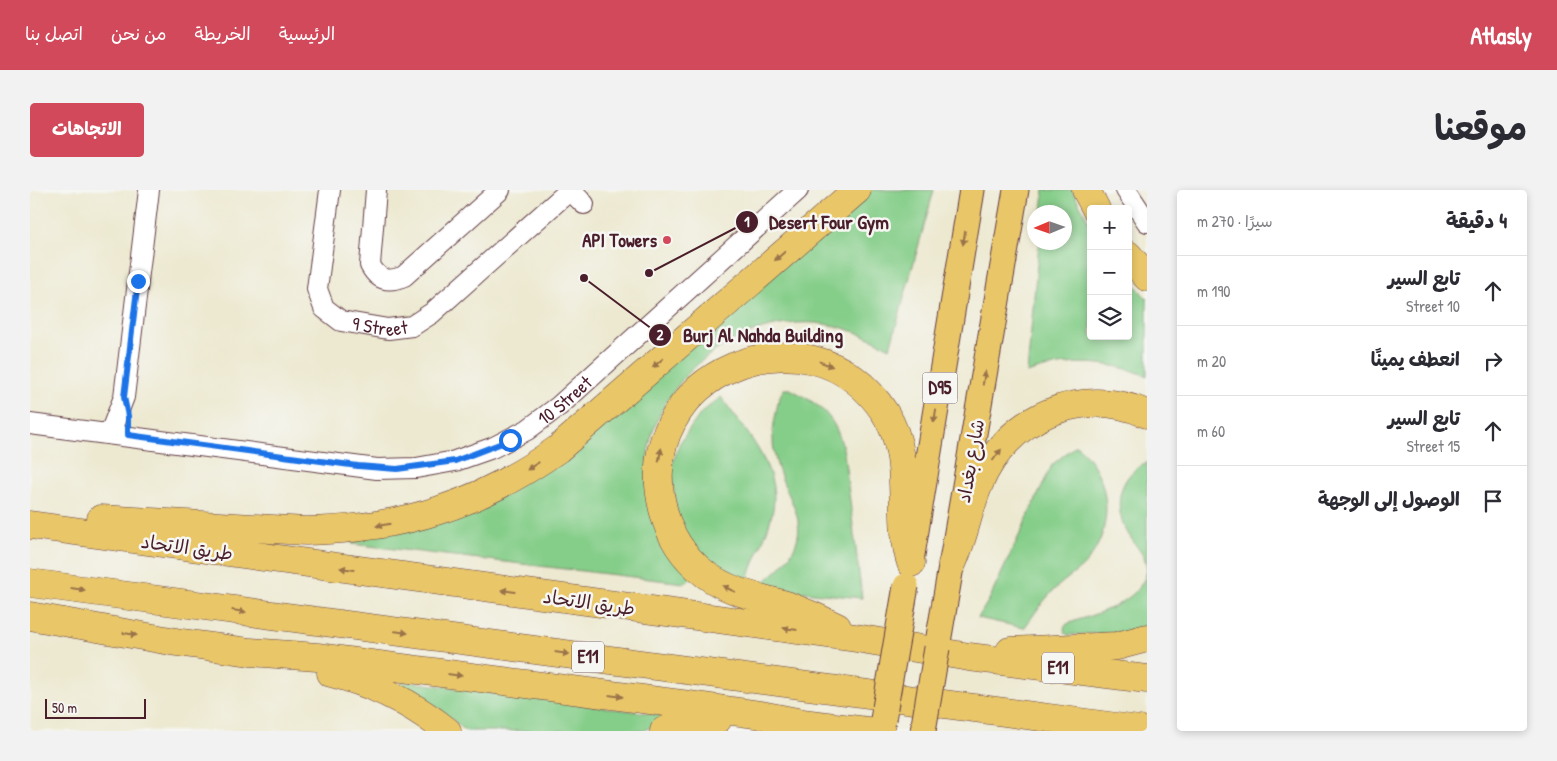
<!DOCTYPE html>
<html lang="ar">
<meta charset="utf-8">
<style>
:root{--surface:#fff;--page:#f2f2f3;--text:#2b2b33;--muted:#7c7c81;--line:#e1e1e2;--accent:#d1495b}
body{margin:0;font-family:"Patrick Hand","Playpen Sans Arabic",sans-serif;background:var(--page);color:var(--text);direction:rtl}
.controls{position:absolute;right:15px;top:15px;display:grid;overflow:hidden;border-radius:5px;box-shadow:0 2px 8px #0003}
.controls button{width:45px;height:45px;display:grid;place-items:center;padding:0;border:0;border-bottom:1px solid var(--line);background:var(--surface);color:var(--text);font:25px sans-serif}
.compass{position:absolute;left:997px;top:15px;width:45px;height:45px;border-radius:50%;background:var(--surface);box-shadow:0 2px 8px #0003;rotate:268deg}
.scale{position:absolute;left:15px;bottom:12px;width:101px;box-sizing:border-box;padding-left:5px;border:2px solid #4a1f2b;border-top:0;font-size:14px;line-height:18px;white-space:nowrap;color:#4a1f2b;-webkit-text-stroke:4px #f6f6f2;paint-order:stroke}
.stop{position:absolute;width:15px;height:15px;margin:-11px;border:4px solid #1a73e8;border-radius:50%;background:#fff}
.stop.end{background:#1a73e8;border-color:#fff;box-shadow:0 1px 5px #0008}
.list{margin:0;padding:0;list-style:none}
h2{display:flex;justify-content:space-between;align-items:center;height:65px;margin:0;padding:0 20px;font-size:21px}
h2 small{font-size:16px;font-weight:400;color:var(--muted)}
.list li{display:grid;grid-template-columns:32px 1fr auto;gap:15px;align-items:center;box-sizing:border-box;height:70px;padding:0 20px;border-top:1px solid var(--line)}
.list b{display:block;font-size:19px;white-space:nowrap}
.list p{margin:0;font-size:16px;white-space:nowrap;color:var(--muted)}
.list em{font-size:16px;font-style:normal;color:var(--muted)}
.icon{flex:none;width:28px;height:28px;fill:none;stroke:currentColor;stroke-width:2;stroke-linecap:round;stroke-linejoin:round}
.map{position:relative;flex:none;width:1117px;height:541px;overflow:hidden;direction:ltr;border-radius:5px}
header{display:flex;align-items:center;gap:30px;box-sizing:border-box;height:70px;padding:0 25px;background:var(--accent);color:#fff}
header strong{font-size:24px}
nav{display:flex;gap:28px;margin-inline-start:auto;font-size:18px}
.intro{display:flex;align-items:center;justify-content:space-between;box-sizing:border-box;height:120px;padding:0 30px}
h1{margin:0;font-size:35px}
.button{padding:12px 22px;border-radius:5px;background:var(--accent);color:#fff;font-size:18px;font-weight:700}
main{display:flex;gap:30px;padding:0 30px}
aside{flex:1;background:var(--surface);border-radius:5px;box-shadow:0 2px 8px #0003}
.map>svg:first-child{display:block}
.green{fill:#85ce89;stroke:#68765a}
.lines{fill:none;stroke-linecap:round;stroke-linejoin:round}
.minor-casing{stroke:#623d44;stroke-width:22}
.major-casing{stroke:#623d44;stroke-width:27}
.highway-casing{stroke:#623d44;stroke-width:29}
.minor{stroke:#fff;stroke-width:20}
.major{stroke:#e9c769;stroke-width:25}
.highway{stroke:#e9c769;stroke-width:28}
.major-bridge-casing{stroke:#623d44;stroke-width:27;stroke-linecap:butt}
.major-bridge{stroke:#e9c769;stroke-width:25}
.oneway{fill:#9a734a}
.route{stroke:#1a73e8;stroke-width:6}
.poi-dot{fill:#d1495b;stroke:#f6f6f2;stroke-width:2}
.labels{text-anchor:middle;stroke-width:5;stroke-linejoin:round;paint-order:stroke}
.shield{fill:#f6f6f2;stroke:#7e6067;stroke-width:1}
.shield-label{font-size:18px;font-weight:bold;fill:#4a1f2b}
.poi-label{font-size:19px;font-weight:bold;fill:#4a1f2b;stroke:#f6f6f2;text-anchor:end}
.street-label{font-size:19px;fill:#4a1f2b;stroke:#f6f6f2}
.leader{fill:none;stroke:#4a1f2b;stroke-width:2}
.callout-dot{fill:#4a1f2b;stroke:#f6f6f2;stroke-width:2}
.mark-label{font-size:15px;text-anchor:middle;font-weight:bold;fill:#fff}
.callout-label{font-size:20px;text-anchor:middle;font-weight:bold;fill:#4a1f2b;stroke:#f6f6f2;stroke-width:5;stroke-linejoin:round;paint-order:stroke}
</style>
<header>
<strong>Atlasly</strong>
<nav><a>الرئيسية</a><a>الخريطة</a><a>من نحن</a><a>اتصل بنا</a></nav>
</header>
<div class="intro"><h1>موقعنا</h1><a class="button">الاتجاهات</a></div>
<main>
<aside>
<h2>4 دقيقة<small>سيرًا · 270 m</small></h2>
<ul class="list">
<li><svg class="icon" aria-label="ahead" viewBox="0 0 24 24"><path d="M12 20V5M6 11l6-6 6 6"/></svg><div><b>تابع السير</b><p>10 Street</p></div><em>190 m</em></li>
<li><svg class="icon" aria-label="right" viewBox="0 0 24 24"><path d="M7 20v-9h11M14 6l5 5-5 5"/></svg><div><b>انعطف يمينًا</b></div><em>20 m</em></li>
<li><svg class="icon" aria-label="ahead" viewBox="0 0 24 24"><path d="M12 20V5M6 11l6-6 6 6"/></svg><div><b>تابع السير</b><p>15 Street</p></div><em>60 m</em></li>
<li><svg class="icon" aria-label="arrive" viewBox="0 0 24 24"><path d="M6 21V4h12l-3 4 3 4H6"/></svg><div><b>الوصول إلى الوجهة</b></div></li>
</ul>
</aside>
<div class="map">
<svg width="1117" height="541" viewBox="0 0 1117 541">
<rect width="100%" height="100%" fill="#f6f6f2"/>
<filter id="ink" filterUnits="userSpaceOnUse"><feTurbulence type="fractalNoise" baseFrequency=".02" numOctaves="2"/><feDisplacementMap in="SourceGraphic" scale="10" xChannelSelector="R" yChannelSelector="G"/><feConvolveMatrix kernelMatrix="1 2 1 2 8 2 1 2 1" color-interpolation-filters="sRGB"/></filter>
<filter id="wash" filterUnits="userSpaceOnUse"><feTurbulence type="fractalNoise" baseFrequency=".0096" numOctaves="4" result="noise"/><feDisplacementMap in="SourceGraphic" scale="20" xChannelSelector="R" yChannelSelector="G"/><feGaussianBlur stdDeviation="1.12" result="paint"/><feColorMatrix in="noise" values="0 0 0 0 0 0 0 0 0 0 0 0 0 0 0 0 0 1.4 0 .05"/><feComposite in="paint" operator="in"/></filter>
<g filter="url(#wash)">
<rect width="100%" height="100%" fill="#ede9d1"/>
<g class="green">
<path d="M837 0H904L860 158C836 145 812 135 785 133 696 128 610 201 617 294 619 324 647 362 661 389L654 393 322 354 321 349 419 329Z"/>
<path d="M1014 0H1042L1061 36V146H1098V87L1117 109V186C1077 170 1038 169 997 183L1009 53 1034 52V22H1012Z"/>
<path d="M754 199H760C791 215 806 226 814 263L832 408 734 398V392C741 385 750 379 756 371 783 336 760 314 749 281 743 264 741 246 745 228 747 219 748 207 754 199Z"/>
<path d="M691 207C716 242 755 282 741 328 735 350 723 371 717 393L692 381 670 364 648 331 641 279 649 254 671 223Z"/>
<path d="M1046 255C1080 283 1086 334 1059 369 1050 381 1036 388 1025 399 1013 410 1004 425 994 438L948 428 960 408 1022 275Z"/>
<path d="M1117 272V380C1116 365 1106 357 1099 345 1082 319 1087 286 1117 272Z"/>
<path d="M1117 380V435L1096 442 1038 445 1035 443 1034 438 1037 434C1065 423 1110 415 1117 380Z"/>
<path d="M372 491 632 525C631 534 620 537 613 541H436L407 517 371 497Z"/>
</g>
</g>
<g filter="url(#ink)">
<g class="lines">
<defs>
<g id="minor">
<path id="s1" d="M300 0 287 99 294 118 311 131 358 139 382 136 402 123 540 0 554 14"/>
<path d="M346 0 340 75C348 90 358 93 374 86L470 0"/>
<polyline points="1096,0 1117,32"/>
<path id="s2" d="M0 234 347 279 386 278 425 271 462 258 497 240 529 216 768 0"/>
<polyline points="80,243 94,207 119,0"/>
</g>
<g id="major">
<polyline points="882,365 942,0"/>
<polyline points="907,458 986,0"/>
<polyline points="851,541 855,518"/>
</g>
<g id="highway">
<polyline points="1056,0 1066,19"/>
<polyline points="1098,65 1117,87"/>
<path d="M71 329 276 341C373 339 449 315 528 259L827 0"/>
<polyline points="0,335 826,448 939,467 1117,489"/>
<path d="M922 374C934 348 938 320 949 294 976 228 1051 194 1117 224"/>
<polyline points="0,393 1117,541"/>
<polyline points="0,426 146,452 220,462 287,467 659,515 731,525 772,533 837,541"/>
<path d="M807 437C791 429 775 422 759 416 729 407 700 403 675 384 653 367 639 345 633 319 599 184 780 107 855 223 885 270 865 323 881 373"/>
<polyline points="980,461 1087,456 1117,448"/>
<path d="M301 483C345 494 382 513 417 541"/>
<polyline points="634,541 653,533 688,529"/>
</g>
</defs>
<use href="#minor" class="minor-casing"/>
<use href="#major" class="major-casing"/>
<use href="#highway" class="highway-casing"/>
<use href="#minor" class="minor"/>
<use href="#major" class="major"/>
<use href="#highway" class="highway"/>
<defs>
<g id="major-bridge">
<polyline points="855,518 876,396"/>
<polyline points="893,541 907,458"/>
</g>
</defs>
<use href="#major-bridge" class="major-bridge-casing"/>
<use href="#major-bridge" class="major-bridge"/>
</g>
<defs><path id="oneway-solid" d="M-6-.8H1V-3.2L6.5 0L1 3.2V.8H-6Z" transform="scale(1.25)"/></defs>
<g class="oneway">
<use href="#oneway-solid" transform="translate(934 48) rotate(99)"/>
<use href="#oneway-solid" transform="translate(750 66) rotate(139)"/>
<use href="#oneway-solid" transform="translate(628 173) rotate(139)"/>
<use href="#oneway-solid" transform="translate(796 174) rotate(21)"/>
<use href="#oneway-solid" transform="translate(954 188) rotate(-80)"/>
<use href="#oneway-solid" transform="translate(905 226) rotate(99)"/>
<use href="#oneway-solid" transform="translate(630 265) rotate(-79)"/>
<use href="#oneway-solid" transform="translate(967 265) rotate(-53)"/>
<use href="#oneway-solid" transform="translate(503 276) rotate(147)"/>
<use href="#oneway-solid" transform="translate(353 335) rotate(171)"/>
<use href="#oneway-solid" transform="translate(317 379) rotate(-172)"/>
<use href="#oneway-solid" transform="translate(48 399) rotate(8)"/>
<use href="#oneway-solid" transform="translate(699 399) rotate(-155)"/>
<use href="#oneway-solid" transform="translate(478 401) rotate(-172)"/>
<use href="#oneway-solid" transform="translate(209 421) rotate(8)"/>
<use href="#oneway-solid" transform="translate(760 439) rotate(-172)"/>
<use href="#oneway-solid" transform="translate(371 442) rotate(8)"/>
<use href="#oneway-solid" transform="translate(100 444) rotate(10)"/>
<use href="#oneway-solid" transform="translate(532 463) rotate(8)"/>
<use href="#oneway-solid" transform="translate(425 485) rotate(7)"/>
<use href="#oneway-solid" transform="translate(586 506) rotate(7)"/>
</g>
</g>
<g class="lines" filter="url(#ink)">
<polyline class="route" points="108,91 94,207 98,226 98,245 328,276 367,279 425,271 480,250"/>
</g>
<circle class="poi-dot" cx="637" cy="50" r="5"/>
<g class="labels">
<g class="shield">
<rect x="892.5" y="182.5" width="35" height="31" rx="4"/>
<rect x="542" y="451.5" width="32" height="31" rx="4"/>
<rect x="1012" y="462.5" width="32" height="31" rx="4"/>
</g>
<g class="shield-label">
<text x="910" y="204">D95</text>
<text x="558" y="473">E11</text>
<text x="1028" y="484">E11</text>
</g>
<g class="poi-label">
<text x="627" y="57">API Towers</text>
</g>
<g class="street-label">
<text dy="7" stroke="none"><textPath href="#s1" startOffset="181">9 Street</textPath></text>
<text dy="7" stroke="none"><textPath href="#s2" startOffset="555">10 Street</textPath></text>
<text transform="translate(940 271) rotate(-80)" y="7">شارع بغداد</text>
<text transform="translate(157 357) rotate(8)" y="7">طريق الاتحاد</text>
<text transform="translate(559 412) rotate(8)" y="7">طريق الاتحاد</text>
</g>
</g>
<path class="leader" d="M619 83L717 32M554 88L630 145"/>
<g class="callout-dot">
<circle cx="619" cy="83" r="5"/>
<circle cx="554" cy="88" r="5"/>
<circle cx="717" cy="32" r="12"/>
<circle cx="630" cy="145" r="12"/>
</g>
<g class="mark-label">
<text x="717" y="37">1</text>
<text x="630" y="150">2</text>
</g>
<g class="callout-label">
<text x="799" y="39">Desert Four Gym</text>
<text x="733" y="152">Burj Al Nahda Building</text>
</g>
</svg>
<div class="controls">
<button>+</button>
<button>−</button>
<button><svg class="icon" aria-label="layers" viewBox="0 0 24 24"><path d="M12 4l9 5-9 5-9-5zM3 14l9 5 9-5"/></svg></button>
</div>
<svg class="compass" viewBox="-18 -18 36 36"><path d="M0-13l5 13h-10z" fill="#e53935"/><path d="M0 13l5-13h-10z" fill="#7c7c81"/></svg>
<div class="scale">50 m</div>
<div class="stop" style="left:480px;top:250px"></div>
<div class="stop end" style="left:108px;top:91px"></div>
</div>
</main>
